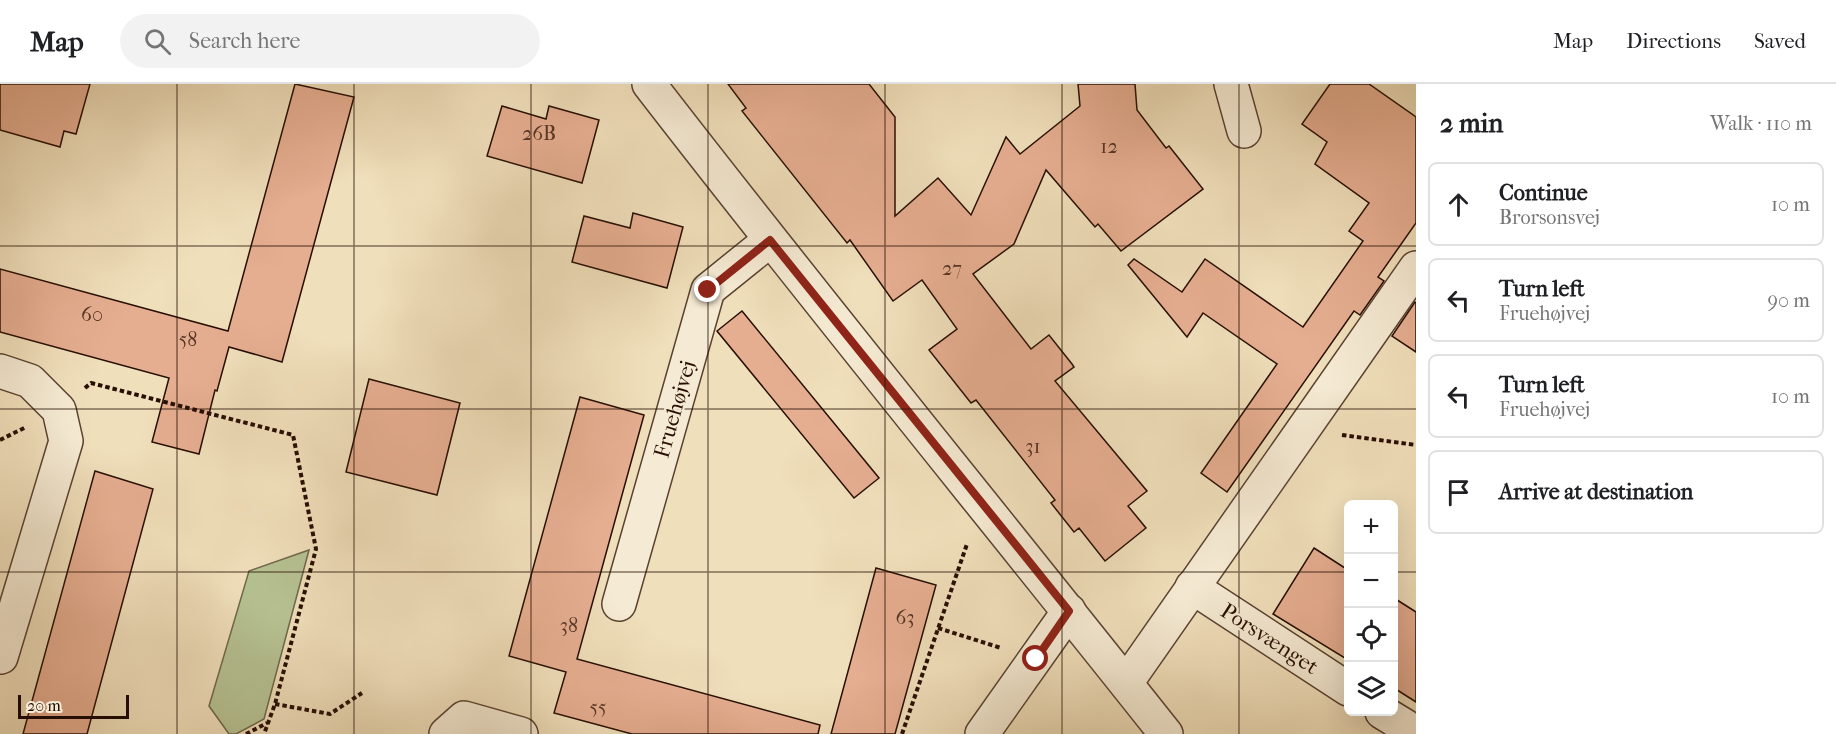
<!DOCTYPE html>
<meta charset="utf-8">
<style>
:root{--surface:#fff;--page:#f2f2f2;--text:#202124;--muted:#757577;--line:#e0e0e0}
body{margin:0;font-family:"IM FELL French Canon",serif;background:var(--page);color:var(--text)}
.controls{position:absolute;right:18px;bottom:18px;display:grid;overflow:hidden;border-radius:9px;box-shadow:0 6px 24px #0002}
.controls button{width:54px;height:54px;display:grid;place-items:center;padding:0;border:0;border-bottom:2px solid var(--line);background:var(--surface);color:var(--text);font:30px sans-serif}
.scale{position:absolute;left:18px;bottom:15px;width:111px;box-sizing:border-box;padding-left:6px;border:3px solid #270e03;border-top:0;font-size:16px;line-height:21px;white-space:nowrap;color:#270e03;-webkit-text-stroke:4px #f5ead3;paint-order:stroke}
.stop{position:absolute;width:18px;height:18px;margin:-14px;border:4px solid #8f2418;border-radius:50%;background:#fff}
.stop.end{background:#8f2418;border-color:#fff;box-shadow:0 2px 6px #0008}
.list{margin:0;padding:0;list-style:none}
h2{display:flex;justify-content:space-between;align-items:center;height:78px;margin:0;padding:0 24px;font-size:26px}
h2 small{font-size:20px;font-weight:400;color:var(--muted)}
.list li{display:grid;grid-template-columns:39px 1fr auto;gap:18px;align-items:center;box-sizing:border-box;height:84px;margin:0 12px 12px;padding:0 12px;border:2px solid var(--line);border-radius:9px}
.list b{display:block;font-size:22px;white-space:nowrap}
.list p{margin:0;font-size:20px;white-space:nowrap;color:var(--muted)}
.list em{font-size:20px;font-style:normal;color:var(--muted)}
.icon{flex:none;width:33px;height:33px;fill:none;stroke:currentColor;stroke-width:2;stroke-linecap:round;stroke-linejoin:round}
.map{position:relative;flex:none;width:1416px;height:650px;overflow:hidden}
header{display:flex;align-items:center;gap:36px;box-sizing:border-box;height:84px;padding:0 30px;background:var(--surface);border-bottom:2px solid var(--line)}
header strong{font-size:28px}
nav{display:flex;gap:33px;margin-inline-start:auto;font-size:21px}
.search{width:420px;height:54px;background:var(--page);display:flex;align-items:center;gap:15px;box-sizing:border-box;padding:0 21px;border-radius:33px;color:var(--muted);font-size:22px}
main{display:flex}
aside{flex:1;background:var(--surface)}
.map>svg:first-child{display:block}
.green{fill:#b6c293;stroke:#6e684b;stroke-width:1.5}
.building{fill:#e6ae91;stroke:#270e03;stroke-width:1.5}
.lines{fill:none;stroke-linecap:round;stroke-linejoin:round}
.minor-casing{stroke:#594231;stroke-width:36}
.path{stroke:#270e03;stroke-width:4;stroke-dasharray:4.5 3;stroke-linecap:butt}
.minor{stroke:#f5ead3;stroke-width:33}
.route{stroke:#8f2418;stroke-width:8}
.grid{fill:none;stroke:#270e03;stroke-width:1.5;stroke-opacity:0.55}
.labels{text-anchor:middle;stroke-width:4.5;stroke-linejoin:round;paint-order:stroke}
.number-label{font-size:20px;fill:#573626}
.street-label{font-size:22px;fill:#270e03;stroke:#f5ead3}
</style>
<header>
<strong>Map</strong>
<div class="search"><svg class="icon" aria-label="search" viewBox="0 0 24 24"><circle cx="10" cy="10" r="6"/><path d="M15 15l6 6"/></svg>Search here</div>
<nav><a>Map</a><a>Directions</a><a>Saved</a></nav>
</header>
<main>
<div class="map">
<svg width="1416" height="650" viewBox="0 0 1416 650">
<rect width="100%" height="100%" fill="#f0dfbb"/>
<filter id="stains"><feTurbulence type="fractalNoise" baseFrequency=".00333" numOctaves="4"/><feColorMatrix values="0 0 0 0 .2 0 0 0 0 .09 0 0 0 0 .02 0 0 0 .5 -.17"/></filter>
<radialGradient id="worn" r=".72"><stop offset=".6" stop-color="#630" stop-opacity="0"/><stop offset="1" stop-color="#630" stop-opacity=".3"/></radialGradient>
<polygon class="green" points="309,466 264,635 236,650 229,650 209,622 249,487"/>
<g class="building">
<polygon points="0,0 90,0 76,50 64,47 60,63 0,46"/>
<polygon points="295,0 354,13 282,278 229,263 217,307 215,306 199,370 152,358 169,294 0,248 0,185 228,247"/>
<polygon points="728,0 869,0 895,33 895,132 938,94 971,131 1006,53 1020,70 1080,22 1078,0 1135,0 1137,26 1166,64 1169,62 1203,105 1121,167 1098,140 1095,143 1046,86 1014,160 973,190 1031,265 1049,251 1072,280 1074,283 1055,297 1147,407 1128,422 1146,444 1105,477 1079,444 1074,448 1051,419 1055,416 976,316 971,319 929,266 957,245 922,196 893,217 850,156 847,159 742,27 746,24"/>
<polygon points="1330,0 1369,0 1416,33 1416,139 1378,193 1384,197 1360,231 1354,227 1227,408 1201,389 1277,280 1203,229 1187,253 1128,181 1134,175 1182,208 1205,175 1303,243 1363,157 1349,147 1369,119 1315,80 1327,58 1302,40"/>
<polygon points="502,22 546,35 549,22 599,36 582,99 487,72"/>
<polygon points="633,129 683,143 667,204 572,178 584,132 630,144"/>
<polygon points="1415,218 1416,219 1416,268 1392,252"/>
<polygon points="742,227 879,394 854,414 717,247"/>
<polygon points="369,295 460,319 437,411 346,388"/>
<polygon points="580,313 644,331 577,575 820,641 818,650 632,650 554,629 566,588 509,572"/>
<polygon points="95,387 153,405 87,650 23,650"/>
<polygon points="1314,464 1348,486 1348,576 1273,530"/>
<polygon points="876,484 936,501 895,650 831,650"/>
<polygon points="1394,514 1416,528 1416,618 1394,604"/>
</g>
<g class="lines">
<defs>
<g id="minor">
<path d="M649 0C818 219 994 433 1166 650"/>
<polyline points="1231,0 1244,47"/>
<polyline points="0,287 30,297 59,326 66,357 1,573"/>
<polyline points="1192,503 1348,605"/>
<polyline points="619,520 708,206 770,156"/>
<polyline points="1126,599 1416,184"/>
<polyline points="1382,628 1405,642 1402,650"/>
<polyline points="446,650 464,634 521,650"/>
<polyline points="982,650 1069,527"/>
</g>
</defs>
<use href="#minor" class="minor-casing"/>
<g class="path">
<polyline points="85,304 91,299 293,351 316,465 275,620 264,650"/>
<polyline points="1342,351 1416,361"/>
<polyline points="0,356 26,343"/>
<polyline points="938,544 1001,564"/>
<polyline points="275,620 330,630 362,609"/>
<polyline points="246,650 267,639"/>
<polyline points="902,650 967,460"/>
</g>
<use href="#minor" class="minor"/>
</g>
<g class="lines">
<polyline class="route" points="708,206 770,156 1069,527 1036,575"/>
</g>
<path class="grid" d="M177 0V650M354 0V650M531 0V650M708 0V650M885 0V650M1062 0V650M1239 0V650M0 162H1416M0 325H1416M0 488H1348M1394 488H1416"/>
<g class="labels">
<g class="number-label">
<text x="539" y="56">26B</text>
<text x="1109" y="69">12</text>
<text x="952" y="191">27</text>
<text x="92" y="237">60</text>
<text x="188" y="262">58</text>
<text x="1033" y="369">31</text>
<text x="905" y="540">63</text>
<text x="569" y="548">38</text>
<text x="598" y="630">55</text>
</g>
<g class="street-label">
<text transform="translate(674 325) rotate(-74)" y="8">Fruehøjvej</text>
<text transform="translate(1270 554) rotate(33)" y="8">Porsvænget</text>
</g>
</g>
<rect width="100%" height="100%" filter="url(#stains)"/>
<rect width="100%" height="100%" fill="url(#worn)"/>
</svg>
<div class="controls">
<button>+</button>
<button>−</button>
<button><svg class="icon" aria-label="locate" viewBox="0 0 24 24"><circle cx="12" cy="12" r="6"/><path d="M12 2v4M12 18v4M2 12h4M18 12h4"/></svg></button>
<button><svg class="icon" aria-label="layers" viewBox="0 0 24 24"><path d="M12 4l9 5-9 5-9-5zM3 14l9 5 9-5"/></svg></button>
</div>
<div class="scale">20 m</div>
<div class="stop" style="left:1036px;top:575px"></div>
<div class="stop end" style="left:708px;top:206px"></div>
</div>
<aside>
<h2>2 min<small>Walk · 110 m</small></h2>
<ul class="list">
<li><svg class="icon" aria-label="ahead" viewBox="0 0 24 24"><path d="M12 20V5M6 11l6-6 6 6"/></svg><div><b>Continue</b><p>Brorsonsvej</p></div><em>10 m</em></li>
<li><svg class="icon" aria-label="left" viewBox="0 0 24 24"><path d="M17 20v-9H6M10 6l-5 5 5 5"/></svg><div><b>Turn left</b><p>Fruehøjvej</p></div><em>90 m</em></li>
<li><svg class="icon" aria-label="left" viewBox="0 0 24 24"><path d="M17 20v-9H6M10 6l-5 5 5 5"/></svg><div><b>Turn left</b><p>Fruehøjvej</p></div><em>10 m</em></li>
<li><svg class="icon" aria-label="arrive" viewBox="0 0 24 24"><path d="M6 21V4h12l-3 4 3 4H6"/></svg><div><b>Arrive at destination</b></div></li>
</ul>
</aside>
</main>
